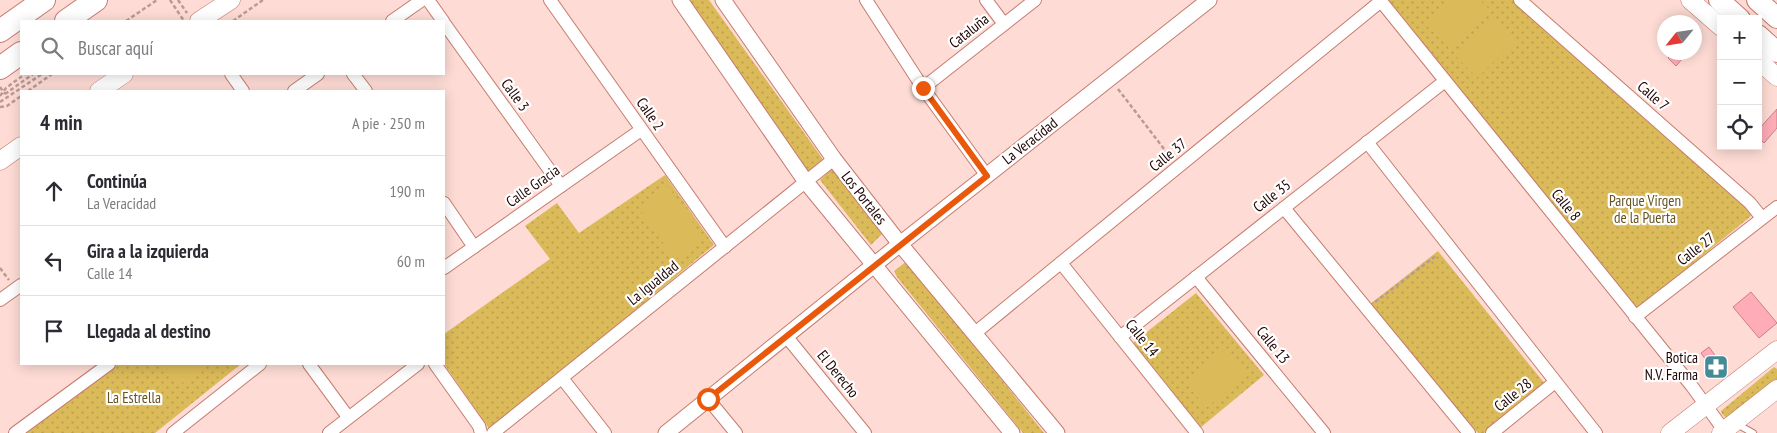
<!DOCTYPE html>
<html lang="es">
<meta charset="utf-8">
<style>
:root{--surface:#fff;--page:#f2f2f3;--text:#2b2b33;--muted:#7c7c81;--line:#e1e1e2}
body{margin:0;font-family:"PT Sans Narrow",sans-serif;background:var(--page);color:var(--text)}
.controls{position:absolute;right:15px;top:15px;display:grid;overflow:hidden;border-radius:0px;box-shadow:0 2px 12px #0003}
.controls button{width:45px;height:45px;display:grid;place-items:center;padding:0;border:0;border-bottom:1px solid var(--line);background:var(--surface);color:var(--text);font:25px sans-serif}
.compass{position:absolute;left:1657px;top:15px;width:45px;height:45px;border-radius:50%;background:var(--surface);box-shadow:0 2px 12px #0003;rotate:240deg}
.stop{position:absolute;width:15px;height:15px;margin:-11px;border:4px solid #ea580c;border-radius:50%;background:#fff}
.stop.end{background:#ea580c;border-color:#fff;box-shadow:0 1px 5px #0008}
.list{margin:0;padding:0;list-style:none}
h2{display:flex;justify-content:space-between;align-items:center;height:65px;margin:0;padding:0 20px;font-size:21px}
h2 small{font-size:16px;font-weight:400;color:var(--muted)}
.list li{display:grid;grid-template-columns:32px 1fr auto;gap:15px;align-items:center;box-sizing:border-box;height:70px;padding:0 20px;border-top:1px solid var(--line)}
.list b{display:block;font-size:19px;white-space:nowrap}
.list p{margin:0;font-size:16px;white-space:nowrap;color:var(--muted)}
.list em{font-size:16px;font-style:normal;color:var(--muted)}
.icon{flex:none;width:28px;height:28px;fill:none;stroke:currentColor;stroke-width:2;stroke-linecap:round;stroke-linejoin:round}
.map{position:relative;flex:none;width:1777px;height:433px;overflow:hidden}
.search{position:absolute;background:var(--surface);box-shadow:0 2px 12px #0003;left:20px;top:20px;width:425px;height:55px;display:flex;align-items:center;gap:12px;box-sizing:border-box;padding:0 18px;border-radius:0px;color:var(--muted);font-size:19px}
.panel{position:absolute;background:var(--surface);box-shadow:0 2px 12px #0003;left:20px;top:90px;width:425px;height:275px;border-radius:0px}
.map>svg:first-child{display:block}
.green{fill:url(#green-dots)}
.pitch{fill:#dbba59}
.building{fill:#feacb7;stroke:#cc7e8a}
.lines{fill:none;stroke-linecap:round;stroke-linejoin:round}
.service-casing{stroke:#c77b6e;stroke-width:8}
.minor-casing{stroke:#c77b6e;stroke-width:14}
.tertiary-casing{stroke:#c77b6e;stroke-width:17}
.secondary-casing{stroke:#c77b6e;stroke-width:19}
.primary-casing{stroke:#c77b6e;stroke-width:22}
.motorway-casing{stroke:#c77b6e;stroke-width:24}
.path{stroke:#ba9a95;stroke-width:2.5;stroke-dasharray:4 2.5;stroke-linecap:butt}
.service{stroke:#fff;stroke-width:6}
.minor{stroke:#fff;stroke-width:12}
.tertiary{stroke:#fff;stroke-width:15}
.secondary{stroke:#fff;stroke-width:18}
.primary{stroke:#fff;stroke-width:20}
.motorway{stroke:#fff;stroke-width:22}
.path-bridge{stroke:#ba9a95;stroke-width:2.5;stroke-dasharray:4 2.5;stroke-linecap:butt}
.route{stroke:#ea580c;stroke-width:6}
.labels{text-anchor:middle;stroke-width:4.5;stroke-linejoin:round;paint-order:stroke}
.street-label{font-size:15px;fill:#1f0403;stroke:#fff}
.park-label{font-size:15px;fill:#655422;stroke:#fff}
.poi-label{font-size:15px;fill:#1f0403;stroke:#fff;text-anchor:end}
</style>
<div class="map">
<svg width="1777" height="433" viewBox="0 0 1777 433">
<defs>
<pattern id="green-dots" width="8" height="8" patternUnits="userSpaceOnUse" patternTransform="scale(1.25)"><rect width="8" height="8" fill="#dbba59"/><path d="M2 2h.1M6 6h.1" fill="none" stroke="#bc9e4c" stroke-width="1.8" stroke-linecap="round"/></pattern>
</defs>
<rect width="100%" height="100%" fill="#fedcd5"/>
<g class="green">
<polygon points="688,0 709,0 822,158 822,163 813,172 808,171"/>
<polygon points="1387,0 1513,0 1747,206 1751,216 1636,310"/>
<polygon points="833,168 883,233 871,245 820,180"/>
<polygon points="665,175 714,245 490,430 444,364 444,334 550,259 525,226 557,203 579,233"/>
<polygon points="1438,251 1545,384 1484,433 1478,433 1369,305"/>
<polygon points="907,261 1044,433 1023,433 897,277 894,271"/>
<polygon points="1196,293 1264,375 1200,428 1133,343"/>
<polygon points="118,364 241,364 155,433 21,433"/>
<polygon points="1774,367 1777,369 1777,382 1726,418 1722,414 1721,411"/>
</g>
<g class="pitch">
<polygon points="1453,0 1480,0 1490,10 1450,49 1427,26"/>
<polygon points="1493,16 1516,41 1477,78 1454,54"/>
<polygon points="668,186 704,239 675,260 638,207"/>
<polygon points="1227,348 1248,374 1206,408 1185,382"/>
<polygon points="164,364 208,364 179,385"/>
</g>
<g class="building">
<polygon points="1673,52 1688,52 1676,66 1668,58"/>
<polygon points="1777,109 1777,128 1764,143 1758,137 1758,130"/>
<polygon points="1751,292 1777,323 1759,338 1733,307"/>
<polygon points="1709,347 1722,365 1714,371 1701,353"/>
</g>
<g class="lines">
<defs>
<polyline id="service" points="1735,423 1753,433"/>
<g id="minor">
<polyline points="428,0 443,21"/>
<polyline points="550,0 725,247"/>
<polyline points="866,0 923,88 987,176"/>
<polyline points="986,0 1004,24"/>
<polyline points="1380,0 1691,385 1726,433"/>
<polyline points="1520,0 1750,203 1762,218"/>
<polyline points="392,21 422,0"/>
<polyline points="444,23 561,186"/>
<polyline points="231,74 243,91"/>
<polyline points="353,74 366,91"/>
<polyline points="923,88 1035,0"/>
<polyline points="294,91 318,74"/>
<polyline points="1367,142 1596,433"/>
<polyline points="444,203 474,247"/>
<polyline points="1284,208 1469,433"/>
<polyline points="1061,263 1197,433"/>
<polyline points="444,268 641,130"/>
<polyline points="1196,277 1324,433"/>
<polyline points="0,300 21,285"/>
<polyline points="1635,317 1777,207"/>
<polyline points="975,333 1381,1"/>
<polyline points="786,336 865,433"/>
<polyline points="1120,337 1445,81"/>
<polyline points="309,364 348,417"/>
<polyline points="435,364 479,426 481,433"/>
<polyline points="562,378 605,433"/>
<polyline points="708,399 736,433"/>
<polyline points="15,433 109,364"/>
<polyline points="173,433 260,364"/>
<polyline points="329,433 418,364"/>
<polyline points="493,433 834,159"/>
<polyline points="1492,433 1555,382"/>
</g>
<g id="tertiary">
<polyline points="680,0 806,182 1012,433"/>
<polyline points="723,0 834,159 900,244 1057,433"/>
<polyline points="666,433 900,244 1209,0"/>
</g>
<g id="secondary">
<polyline points="1690,0 1721,27"/>
<polyline points="199,21 231,0"/>
<polyline points="1758,60 1777,77"/>
<polyline points="99,91 124,74"/>
<polyline points="0,161 21,146"/>
<polyline points="1670,433 1777,350"/>
<polyline points="1721,433 1777,389"/>
</g>
<g id="primary">
<polyline points="1719,0 1740,19"/>
<polyline points="1757,0 1777,18"/>
<polyline points="1758,35 1777,52"/>
</g>
<g id="motorway">
<polyline points="66,21 96,0"/>
<polyline points="0,31 44,0"/>
<polyline points="0,68 21,53"/>
</g>
</defs>
<use href="#service" class="service-casing"/>
<use href="#minor" class="minor-casing"/>
<use href="#tertiary" class="tertiary-casing"/>
<use href="#secondary" class="secondary-casing"/>
<use href="#primary" class="primary-casing"/>
<use href="#motorway" class="motorway-casing"/>
<g class="path">
<polyline points="170,0 184,21"/>
<polyline points="178,0 187,13"/>
<polyline points="126,21 157,0"/>
<polyline points="233,21 263,0"/>
<polyline points="1118,89 1171,158"/>
<polyline points="28,91 52,74"/>
<polyline points="5,94 33,74"/>
<polyline points="0,96 6,88 25,74"/>
<polyline points="0,102 42,74"/>
<polyline points="0,107 7,106 21,96"/>
<polyline points="0,268 9,280"/>
<polyline points="1375,302 1437,255"/>
</g>
<use href="#service" class="service"/>
<use href="#minor" class="minor"/>
<use href="#tertiary" class="tertiary"/>
<use href="#secondary" class="secondary"/>
<use href="#primary" class="primary"/>
<use href="#motorway" class="motorway"/>
<polyline class="path-bridge" points="0,87 5,94"/>
</g>
<g class="lines">
<polyline class="route" points="708,399 987,176 923,88"/>
</g>
<defs>
<symbol id="pharmacy-square" viewBox="-11 -11 22 22"><rect x="-9" y="-9" width="18" height="18" rx="4" fill="#458b97" stroke="#fff"/><path d="M-2-6h4v4h4v4h-4v4h-4v-4h-4v-4h4Z" fill="#fff"/></symbol>
</defs>
<g fill-rule="evenodd">
<use href="#pharmacy-square" x="1702" y="353" width="28" height="28"/>
</g>
<g class="labels">
<g class="street-label">
<text transform="translate(969 31) rotate(-38)" y="5">Cataluña</text>
<text transform="translate(515 95) rotate(54)" y="5">Calle 3</text>
<text transform="translate(1653 96) rotate(41)" y="5">Calle 7</text>
<text transform="translate(650 114) rotate(55)" y="5">Calle 2</text>
<text transform="translate(1030 141) rotate(-38)" y="5">La Veracidad</text>
<text transform="translate(1168 155) rotate(-39)" y="5">Calle 37</text>
<text transform="translate(533 186) rotate(-35)" y="5">Calle Gracia</text>
<text transform="translate(1272 196) rotate(-38)" y="5">Calle 35</text>
<text transform="translate(864 198) rotate(52)" y="5">Los Portales</text>
<text transform="translate(1566 205) rotate(51)" y="5">Calle 8</text>
<text transform="translate(1696 249) rotate(-38)" y="5">Calle 27</text>
<text transform="translate(653 283) rotate(-39)" y="5">La Igualdad</text>
<text transform="translate(1142 338) rotate(51)" y="5">Calle 14</text>
<text transform="translate(1273 345) rotate(51)" y="5">Calle 13</text>
<text transform="translate(838 374) rotate(51)" y="5">El Derecho</text>
<text transform="translate(1513 395) rotate(-39)" y="5">Calle 28</text>
</g>
<g class="park-label">
<text x="1645" y="206">Parque Virgen<tspan x="1645" dy="17">de la Puerta</tspan></text>
<text x="134" y="403">La Estrella</text>
</g>
<g class="poi-label">
<text x="1698" y="363">Botica<tspan x="1698" dy="17">N.V. Farma</tspan></text>
</g>
</g>
</svg>
<div class="controls">
<button>+</button>
<button>−</button>
<button><svg class="icon" aria-label="locate" viewBox="0 0 24 24"><circle cx="12" cy="12" r="6"/><path d="M12 2v4M12 18v4M2 12h4M18 12h4"/></svg></button>
</div>
<svg class="compass" viewBox="-18 -18 36 36"><path d="M0-13l5 13h-10z" fill="#e53935"/><path d="M0 13l5-13h-10z" fill="#7c7c81"/></svg>
<div class="stop" style="left:708px;top:399px"></div>
<div class="stop end" style="left:923px;top:88px"></div>
<div class="search"><svg class="icon" aria-label="search" viewBox="0 0 24 24"><circle cx="10" cy="10" r="6"/><path d="M15 15l6 6"/></svg>Buscar aquí</div>
<section class="panel">
<h2>4 min<small>A pie · 250 m</small></h2>
<ul class="list">
<li><svg class="icon" aria-label="ahead" viewBox="0 0 24 24"><path d="M12 20V5M6 11l6-6 6 6"/></svg><div><b>Continúa</b><p>La Veracidad</p></div><em>190 m</em></li>
<li><svg class="icon" aria-label="left" viewBox="0 0 24 24"><path d="M17 20v-9H6M10 6l-5 5 5 5"/></svg><div><b>Gira a la izquierda</b><p>Calle 14</p></div><em>60 m</em></li>
<li><svg class="icon" aria-label="arrive" viewBox="0 0 24 24"><path d="M6 21V4h12l-3 4 3 4H6"/></svg><div><b>Llegada al destino</b></div></li>
</ul>
</section>
</div>
